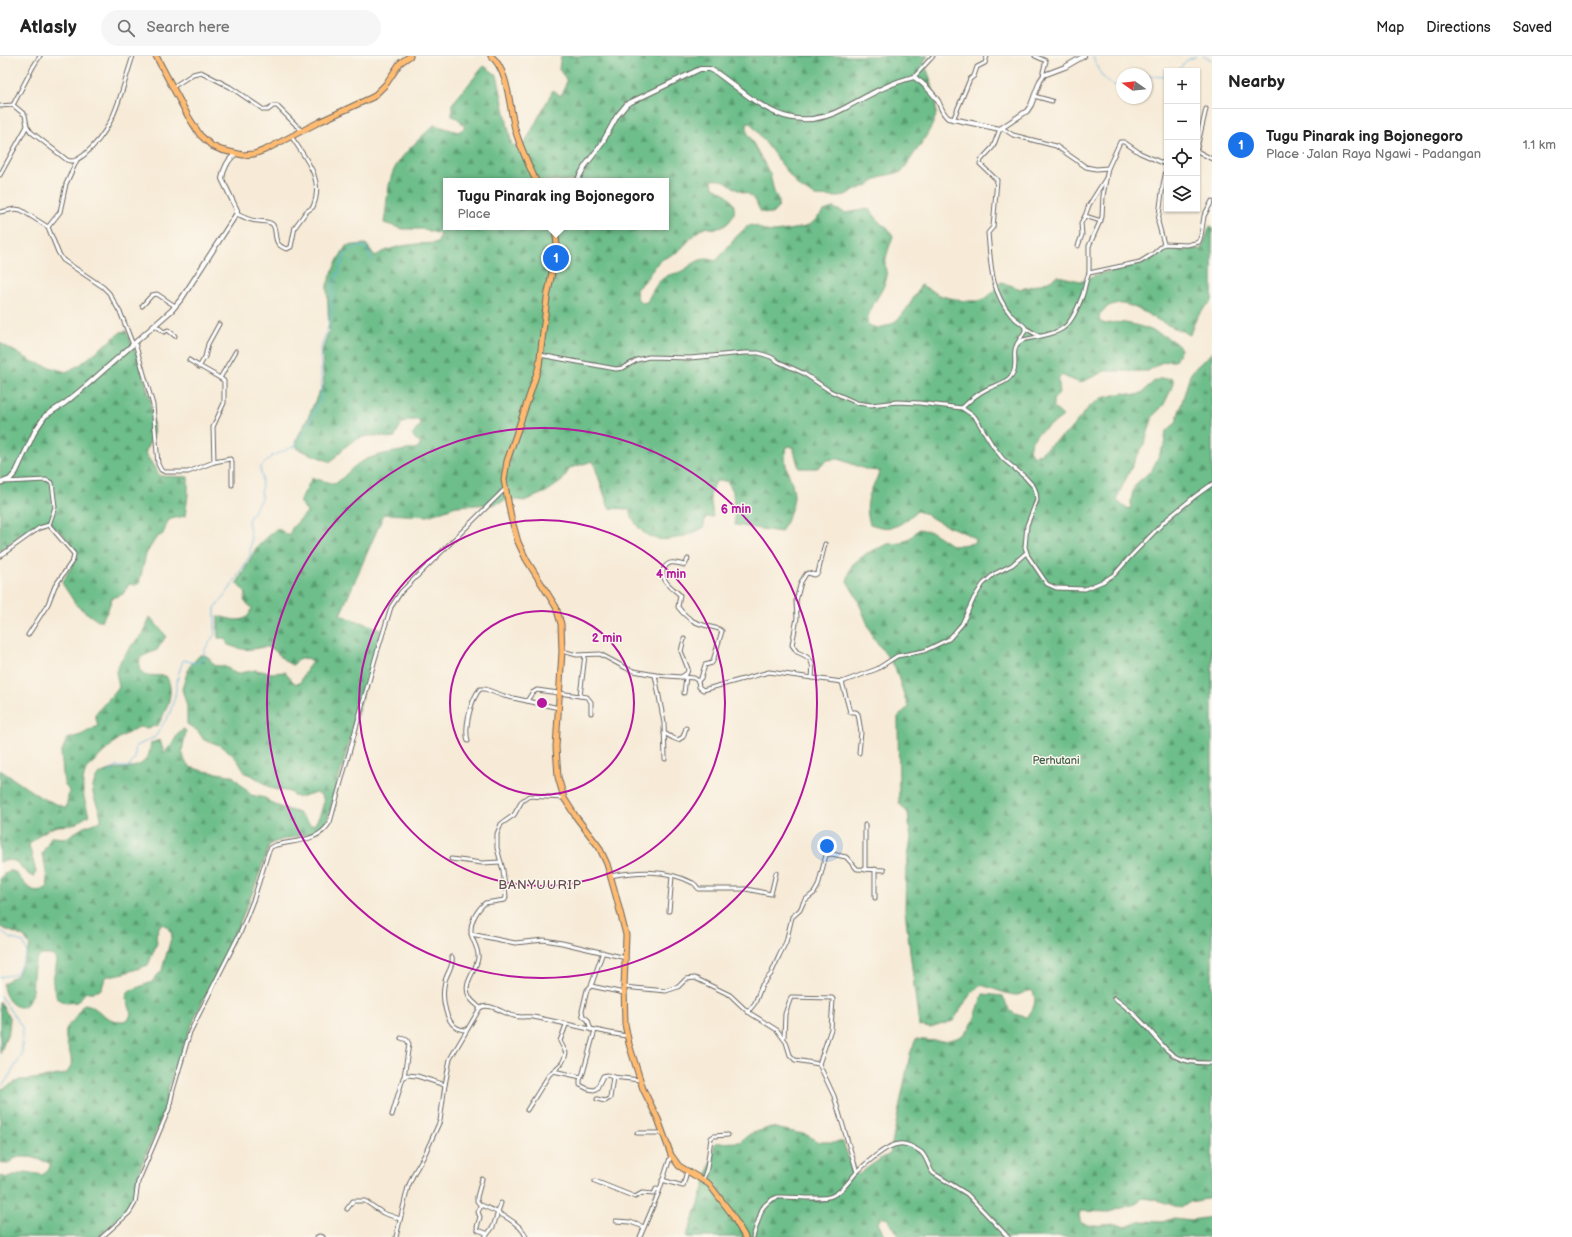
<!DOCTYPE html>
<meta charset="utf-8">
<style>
:root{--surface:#fff;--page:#f6f6f6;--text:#222;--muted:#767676;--line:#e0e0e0;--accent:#1a73e8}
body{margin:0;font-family:"Balsamiq Sans",sans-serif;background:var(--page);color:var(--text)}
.controls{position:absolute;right:12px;top:12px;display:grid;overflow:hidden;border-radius:0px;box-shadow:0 1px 3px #0004}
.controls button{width:36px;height:36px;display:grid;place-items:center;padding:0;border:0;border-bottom:1px solid var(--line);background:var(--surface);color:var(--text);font:20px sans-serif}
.compass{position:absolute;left:1116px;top:12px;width:36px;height:36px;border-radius:50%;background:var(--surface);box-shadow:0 1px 3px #0004;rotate:284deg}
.you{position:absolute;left:827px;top:790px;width:14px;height:14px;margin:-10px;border:3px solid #fff;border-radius:50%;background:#1a73e8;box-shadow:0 0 0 6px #1a73e833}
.badge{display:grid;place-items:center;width:26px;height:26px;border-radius:50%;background:var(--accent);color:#fff;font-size:13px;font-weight:700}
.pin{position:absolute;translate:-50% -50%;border:2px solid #fff;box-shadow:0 1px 4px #0006}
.popup{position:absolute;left:443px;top:122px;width:226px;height:52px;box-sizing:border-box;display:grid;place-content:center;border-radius:0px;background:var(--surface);filter:drop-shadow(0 1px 3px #0005);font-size:13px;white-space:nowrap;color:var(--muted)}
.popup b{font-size:15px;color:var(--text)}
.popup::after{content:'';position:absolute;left:50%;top:100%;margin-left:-8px;border:8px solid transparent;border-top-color:var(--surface)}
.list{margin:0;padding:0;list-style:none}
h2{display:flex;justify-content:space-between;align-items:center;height:52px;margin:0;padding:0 16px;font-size:17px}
h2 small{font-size:13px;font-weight:400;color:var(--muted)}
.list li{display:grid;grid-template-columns:26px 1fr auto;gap:12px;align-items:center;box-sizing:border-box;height:72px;padding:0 16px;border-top:1px solid var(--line)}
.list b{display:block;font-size:15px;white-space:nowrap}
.list p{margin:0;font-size:13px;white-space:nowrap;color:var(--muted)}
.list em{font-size:13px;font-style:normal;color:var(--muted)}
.icon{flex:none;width:22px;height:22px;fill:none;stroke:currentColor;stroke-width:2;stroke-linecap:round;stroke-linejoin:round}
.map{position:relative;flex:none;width:1212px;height:1181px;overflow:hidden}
header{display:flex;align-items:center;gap:24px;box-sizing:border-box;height:56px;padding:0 20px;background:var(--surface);border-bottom:1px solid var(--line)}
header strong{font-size:19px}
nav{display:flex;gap:22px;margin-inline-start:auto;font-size:14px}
.search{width:280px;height:36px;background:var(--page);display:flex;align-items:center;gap:10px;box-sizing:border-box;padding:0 14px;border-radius:22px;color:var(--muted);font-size:15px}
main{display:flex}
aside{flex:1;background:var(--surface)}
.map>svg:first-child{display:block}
.forest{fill:url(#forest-firs);stroke:#446d53;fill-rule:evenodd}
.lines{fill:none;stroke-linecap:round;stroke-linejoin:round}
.stream{stroke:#69b4e2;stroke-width:1}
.minor-casing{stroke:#69645e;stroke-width:5}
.tertiary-casing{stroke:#69645e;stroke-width:6}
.trunk-casing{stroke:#69645e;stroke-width:7}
.minor{stroke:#fff;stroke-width:3}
.tertiary{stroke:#fff;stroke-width:4}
.trunk{stroke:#ffbb71;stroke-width:5}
.ring{fill:none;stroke:#b5179e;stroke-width:2}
.labels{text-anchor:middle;stroke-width:3;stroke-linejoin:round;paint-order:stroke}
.park-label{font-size:11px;fill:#41604c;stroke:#fbf7ec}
.quarter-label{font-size:13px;letter-spacing:1px;fill:#634d54;stroke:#fbf7ec}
.centre{fill:#b5179e;stroke:#fbf7ec;stroke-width:2}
.ring-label{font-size:12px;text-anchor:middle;font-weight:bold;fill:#b5179e;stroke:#fbf7ec;stroke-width:3;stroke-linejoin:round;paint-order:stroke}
</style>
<header>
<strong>Atlasly</strong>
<div class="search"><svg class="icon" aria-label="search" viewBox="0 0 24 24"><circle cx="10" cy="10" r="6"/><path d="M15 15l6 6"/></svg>Search here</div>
<nav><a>Map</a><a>Directions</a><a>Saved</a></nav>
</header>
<main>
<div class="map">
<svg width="1212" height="1181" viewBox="0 0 1212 1181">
<defs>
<pattern id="forest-firs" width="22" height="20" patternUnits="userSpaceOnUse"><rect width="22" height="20" fill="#6dbe8a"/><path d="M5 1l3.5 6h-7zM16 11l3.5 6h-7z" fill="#599a70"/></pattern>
</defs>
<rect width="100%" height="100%" fill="#fbf7ec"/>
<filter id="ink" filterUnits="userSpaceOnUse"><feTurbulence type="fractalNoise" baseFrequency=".025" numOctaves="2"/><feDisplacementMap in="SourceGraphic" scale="8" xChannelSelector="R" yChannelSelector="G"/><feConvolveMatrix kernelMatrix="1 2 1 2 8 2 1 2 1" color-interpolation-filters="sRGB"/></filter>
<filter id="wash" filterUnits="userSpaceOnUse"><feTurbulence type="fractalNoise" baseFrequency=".012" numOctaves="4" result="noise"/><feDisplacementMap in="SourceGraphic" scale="16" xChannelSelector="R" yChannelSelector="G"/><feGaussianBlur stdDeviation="0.9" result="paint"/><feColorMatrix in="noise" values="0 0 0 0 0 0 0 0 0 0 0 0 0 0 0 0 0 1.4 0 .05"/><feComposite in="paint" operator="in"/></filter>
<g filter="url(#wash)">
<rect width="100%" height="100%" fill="#f7ebd8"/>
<g class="forest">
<path d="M561 0H928L924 6C930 22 937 40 936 57 935 72 910 102 902 116L883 120 868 129 840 141 815 140 798 130 753 70 750 67 747 68V76L770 118 774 136 779 145 778 152 772 158 761 156C758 151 756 144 751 140 748 137 744 137 740 135 728 129 727 122 712 124L713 131C720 134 727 137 731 144 742 159 723 178 707 171L700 174 694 179 679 195 659 205 644 226 636 233C636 240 638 249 647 246 652 236 657 225 667 220 672 217 678 218 682 215 694 208 701 199 715 205L718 203 736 181 749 169 756 170 765 175 775 176 806 171 812 167 824 155 833 152 846 157 867 153 870 154 881 168 887 171 893 180C890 189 886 199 885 208 885 214 888 219 886 224 881 240 868 251 867 267 875 276 890 270 898 263 907 255 915 239 921 229L941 240 964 245H978L988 241 1001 226 1021 233 1044 227 1058 220 1080 225 1096 219 1144 206 1167 194 1202 193 1210 170 1212 171V245C1199 257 1195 262 1190 279 1181 274 1171 271 1162 266 1143 257 1117 234 1099 259L1100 266 1106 268C1123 261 1171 278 1181 293L1175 305H1168L1160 307 1148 315H1105L1080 327 1061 319 1058 325C1061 333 1060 337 1053 344V351L1063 360C1051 371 1032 375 1029 394L1033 400 1040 398 1050 389 1067 377 1090 350 1102 342 1123 337 1137 339 1143 336 1153 326 1159 323 1173 322V327L1170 336 1163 350 1153 360 1144 389 1136 402 1119 437 1117 444 1123 450 1130 453 1133 434 1136 428 1152 414 1164 389 1166 376 1176 366 1190 319C1195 310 1205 305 1212 296V1142L1190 1146 1181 1152 1157 1144 1143 1142 1132 1149 1109 1156 1080 1155 1079 1160 1081 1167 1092 1170 1116 1168 1125 1171 1142 1165 1162 1166 1174 1162 1191 1164 1212 1161V1181H900L887 1162 881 1160 878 1167 885 1181H686C699 1149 709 1121 715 1087L740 1086 750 1078 771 1071 807 1079 818 1086H843L853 1115 858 1119 880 1103 890 1098 910 998 916 983C933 985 956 989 969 973 974 967 980 946 983 938L1003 940C1009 955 1010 958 1027 961 1034 953 1037 946 1033 935 1027 934 1024 937 1018 939 1010 940 990 931 981 929L971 937 953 965 930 972 919 970 905 854 906 812 911 783 908 757 899 747 898 661 908 651 895 611 873 581 857 542 847 525 852 509 867 497 888 488 901 487 911 481 919 473 932 476 953 490 974 487 975 483C962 474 950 472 937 465 930 461 925 457 917 455 899 470 894 476 870 468 863 446 871 435 880 415L868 414 839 403 827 404 817 412H799L793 391 788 390C779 408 794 422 794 441 793 452 786 466 781 476L735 469 733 435 727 425H716L710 439 713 461H706L703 472C672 487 643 493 629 453L609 452 593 405 570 412 562 425 546 436 524 445 510 443 495 448 456 450 428 460 384 458 340 559 381 573 327 765 318 776 284 783 270 788 254 833 228 895 197 957 184 988 168 1033 165 1055 142 1108 131 1146 122 1159 99 1181H0V1120L8 1122 25 1116 43 1119 50 1111V1107L31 1101H16L8 1108 0 1106V1034L20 1024 35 1023 65 1018C80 1007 63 989 66 974 67 969 71 967 74 964 78 959 79 953 84 948 97 948 104 967 123 965 136 964 129 949 126 942L129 935 152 926 162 914 172 879 169 872 163 868 160 869 156 879 157 887 148 909 125 917 108 920 105 922 102 932 100 934 93 936H86L77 946 66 947 57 942C55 936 52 929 53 922 55 915 58 909 55 902 53 899 51 899 47 899 30 896 34 925 32 936 31 941 29 946 25 950 13 955 3 939 3 928L11 922 17 920 30 890 24 881 0 871C0 861 0 830 0 823 1 822 3 820 4 818 20 803 22 847 48 831L45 809 42 798 51 781 66 782 84 771 101 765C102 753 91 743 93 731 97 703 135 721 147 702 150 698 150 691 151 687L160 684 164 697 172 688 180 675 184 673 186 675 182 695 185 705 190 711 203 715 230 719 234 721 251 739 265 742 275 749 298 757 311 769H314C318 764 327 746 322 740 315 733 305 741 298 741 294 741 293 738 290 736 285 734 277 735 272 732 262 727 256 720 245 717 237 699 223 688 204 684L198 675 187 668V650L182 633 189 611 200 599 207 600 215 610C224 609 229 612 236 618L255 614 272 617 285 616C291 620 292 630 300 627L306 614 312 606 310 603C302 601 298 603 293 609 281 606 278 593 268 591 262 590 257 593 252 593 244 595 235 591 228 589L225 582H218V560C231 563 247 570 252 552L244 545 246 538C244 533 239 532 237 527L256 492 277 472 289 480 292 472 307 456 300 445 312 422 335 428C344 422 350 413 359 407 376 397 399 396 418 392L421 388 412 380 420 369 419 364C406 363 399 368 395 381 385 383 386 380 377 380 355 378 344 391 331 406L298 393 295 386 307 364 318 338 324 329 322 295 329 274 327 229 336 207 346 190 366 188 375 200C396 188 415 188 438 187L440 178 423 173H403L384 167C387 151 387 124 396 110 405 95 421 82 434 69L458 76 465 72C462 66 459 62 452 60V48L484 10 497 19 512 90 525 87 553 34 561 40 567 25 559 13ZM446 125H666V171H446Z"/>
<path d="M126 275 137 299 150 342 154 377 145 397 160 420 188 421V439L185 460 171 463 168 465 163 478 156 482 146 498 139 528 135 529 129 528 123 538 112 542 107 556 101 565H98L77 550 62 527 78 499C72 487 59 473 47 466L24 476 0 495V287L33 306 66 316 81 308 121 276Z"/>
<path d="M150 561 166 580 157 594 143 600 140 603 139 613 145 619 166 620C176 635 166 655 158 669L148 672 139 671 119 682 87 712C79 728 84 743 89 759L73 769 58 770 49 773 39 779 29 789 36 816 33 821C17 813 23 800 0 806V714L40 741 66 752 69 735 64 727 61 697 67 683 81 679 98 670 95 658 119 631 116 616 121 604 133 588 144 577Z"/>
<polygon points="0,946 10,963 9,974 0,998"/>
</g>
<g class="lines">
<g class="stream">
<path d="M1093 0C1098 15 1104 29 1122 31"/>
<polyline points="1203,0 1212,4"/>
<polyline points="1177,15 1186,5 1196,0"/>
<polyline points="1146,21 1147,20 1167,21"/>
<polyline points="110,718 114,711 129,711 135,702 135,691 155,681 170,657 175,640 178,620 183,604 195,607 202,604 205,593 215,578 215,552 229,534 250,499 251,482 248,464 261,443 262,421 260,412 272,400 295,390 309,368 322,338 320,294 328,271 331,256 333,230 345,199 355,191 365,190 372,204"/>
<polyline points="0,875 3,876 9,882 23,886 27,896 16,918 0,921"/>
<polyline points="0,940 22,971 22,999 6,1025 0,1031"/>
</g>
</g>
</g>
<g filter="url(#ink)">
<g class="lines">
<defs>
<g id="minor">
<polyline points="1035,0 1046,5 1043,16 1044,19"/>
<polyline points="914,21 933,0"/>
<polyline points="173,31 193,18 201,16 230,31 264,54 268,54 273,50 277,50 302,75"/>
<polyline points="1034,40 1052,45"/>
<polyline points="13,49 33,11 40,0"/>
<path d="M0 50 13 49 25 59 27 70 31 76 67 104C74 107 78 103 84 99 116 72 120 38 133 0"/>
<polyline points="953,64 970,23 974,20 977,11 985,7 987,0"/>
<polyline points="1002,72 1013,79 1056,90 1086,111 1096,113 1108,112"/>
<path d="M1000 73 993 91 981 104 980 108 997 124 993 171 988 177C991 208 990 234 1011 259 1015 264 1021 266 1025 271V275L1017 288"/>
<polyline points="1197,92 1206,53"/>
<polyline points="1197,95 1212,103"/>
<polyline points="0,119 27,70"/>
<polyline points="0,156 15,153 21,154 48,171 58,196 63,204 103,231 109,237 121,258 133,289"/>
<path d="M237 158C244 161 250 165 258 165 263 166 270 165 273 169 278 177 271 188 287 193L291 191 295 171 306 156 313 151C325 123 305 102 291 80"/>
<polyline points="1101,165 1085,160 1089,149 1106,122"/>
<polyline points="48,171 60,156 66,128 77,104"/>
<polyline points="1164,188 1158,166 1163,129 1167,110"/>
<polyline points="1078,190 1082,179 1081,167 1085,160"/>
<polyline points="1089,217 1089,190 1102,161 1103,140 1108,112 1120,86 1124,86 1140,97 1167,109"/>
<polyline points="142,250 152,239 157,238 175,250"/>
<polyline points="155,269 164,276 168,274 175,280"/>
<polyline points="1025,272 1039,280"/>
<polyline points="135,287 153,349 158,408 161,414 165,416 188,416 214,406 230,403 232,406 232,429"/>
<polyline points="540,299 616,313 623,312 637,304 649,301 690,302 744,297 759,297 771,301 779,306 803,317 830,335 857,347 871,349 897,346 919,347 962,352 975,361 993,390 1003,403 1025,421 1034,431 1036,436 1037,444 1027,469 1025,491 1028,500 1047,528 1056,532 1085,533 1104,525 1115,518 1129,502 1166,464 1194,441 1212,428"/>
<path d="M189 304C196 309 220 321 224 325V347L213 371 214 406"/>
<polyline points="199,311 205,301 208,288 219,268"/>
<polyline points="220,322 236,295"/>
<path d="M962 352C969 345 977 338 987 333 996 329 1008 327 1013 317 1019 305 1008 291 1023 284 1063 275 1068 278 1083 238 1085 231 1086 223 1089 217L1140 206 1153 198 1164 188 1187 189 1199 186 1201 180 1204 160 1212 145"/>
<polyline points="5,426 46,424 52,427 55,451 49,469 74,498 73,504 55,530 48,548 28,579"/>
<polyline points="0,500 39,472 49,469"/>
<path d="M688 503 685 509C675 507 669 503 663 514 662 527 672 531 680 539L678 551C691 568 700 568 719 573L722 575 713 605 712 607 705 609 701 622 698 625"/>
<polyline points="562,595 577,599 600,598 626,612 634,615 655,619 694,622 698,625 699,631 703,634 769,616 842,626 877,613 897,600 924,595 949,583 962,568 974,542 983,528 994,518 1012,509 1026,497"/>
<polyline points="655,619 664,667 665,703"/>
<polyline points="681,621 687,617 688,613 681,595 684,583"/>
<path d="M812 622C814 605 812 602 797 596L792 589 797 562 796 545 801 526 806 518 808 517 815 519 818 517 825 488"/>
<polyline points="842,626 850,656 856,656 858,658 861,676 859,697"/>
<polyline points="684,637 686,621"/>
<polyline points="580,640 587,641 591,646 591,657"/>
<polyline points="527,645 559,652"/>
<polyline points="664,677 673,682 678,684 683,681 686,672"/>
<path d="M468 685C464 672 471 643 480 633H485L504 640 527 645 532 637 537 634 580 640 585 599"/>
<polyline points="451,803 482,807 501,806"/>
<polyline points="865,814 865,769"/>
<path d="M610 820C638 815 666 813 693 827 696 828 696 831 699 833H746L771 838 776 817"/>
<polyline points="875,842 875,813"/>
<polyline points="669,855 672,820"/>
<polyline points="471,878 515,887 544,884 562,887 626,902"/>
<polyline points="603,896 591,930 624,937"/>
<path d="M452 901C454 909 447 917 445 925 441 942 445 974 466 974"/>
<polyline points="624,931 666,935 678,931 686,923 695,922 730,939 748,956 777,974 786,986 790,999 795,1004 819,1008 834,1040 857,1116"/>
<path d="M1114 942C1125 950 1135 958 1144 968 1169 995 1170 1008 1212 1007"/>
<path d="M480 952C476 948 471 945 469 940 462 927 477 914 478 902 479 894 474 887 472 881 468 869 476 855 485 847L505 844 506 841 503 814 497 792V778L501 768 514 759 522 745 529 740 564 742"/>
<polyline points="748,956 755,947 762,929 771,918 779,900 786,886 792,861 800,854 804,845 814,837 818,830 826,799 832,798 846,801 857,813 884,814"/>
<polyline points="591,974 588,964 583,960 582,955 587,934 591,930"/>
<polyline points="595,974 583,1017 580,1024 580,1029 588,1033 594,1034 597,1032 603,1020 607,1019 613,1021"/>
<polyline points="784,981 785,958 791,941 832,942 833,943 831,973 819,1008"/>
<polyline points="401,982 407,984 409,988 404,1021"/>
<polyline points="553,1015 581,1021"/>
<polyline points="597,1043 605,1045 610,1042 613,1021 640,1024"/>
<polyline points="527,1054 549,1019 562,1007 565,1001 566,997 560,985 566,969"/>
<polyline points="392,1059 403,1022 407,1019 417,1020 445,1029"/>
<polyline points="637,1077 663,1077"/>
<polyline points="482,1123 477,1141 477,1145 481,1150 478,1156 480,1161 477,1171 478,1174 486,1177 486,1181"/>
<polyline points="662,1124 683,1130 687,1115"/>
<polyline points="703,1124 707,1112 711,1082 714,1080 728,1079"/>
<polyline points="595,1125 635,1141 642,1137 654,1138 656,1133 659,1134"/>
<path d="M481 1149C494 1154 522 1167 526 1181"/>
<polyline points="347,1153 353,1145 365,1145 383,1157 400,1163"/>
<polyline points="616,1165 630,1166 644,1171"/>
<polyline points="486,1180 493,1171 501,1147"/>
<path d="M102 1181 129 1157 135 1147 138 1126 169 1053 173 1034 190 976 241 875 254 842 268 797 271 791 276 789C295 784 319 786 330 766L375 603 391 551 401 536 505 433"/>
<polyline points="317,1181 319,1180 323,1181"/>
<path d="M396 1181 408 1131 414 1117 424 1100 440 1065 445 1029 450 1003 480 952C491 946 503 958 514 960 521 962 527 960 533 961 564 967 595 975 627 980"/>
<polyline points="640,1181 659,1136 671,1099"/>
<path d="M753 1181 762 1153C766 1147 771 1143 778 1141 792 1140 821 1145 832 1140 843 1135 849 1125 856 1117 865 1108 886 1089 899 1088 906 1087 915 1092 921 1096 927 1101 928 1111 933 1117L967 1138 1008 1181"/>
</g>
<g id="tertiary">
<path d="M577 125 585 110 601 89 617 60 627 48 700 13H710L717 17C759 47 790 82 845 52 867 40 889 27 914 21 923 27 932 36 938 45 941 51 942 57 948 62L1000 73 1027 55 1031 49 1040 25 1044 19 1065 11 1084 0"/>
<path d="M0 427 10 423 16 416 35 375 45 360 65 347 87 329 172 254 182 242 237 157V154L222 123C223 114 228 103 236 98"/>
</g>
<g id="trunk">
<polyline points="156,0 188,60 200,79 212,90 221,94 243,99 254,98 265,94 321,65 373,41 386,28 400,7 410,0"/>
<path d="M491 0C509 15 509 51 515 73 520 91 528 108 536 125"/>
<polyline points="555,171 557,190 547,242 539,310 531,335 507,405 504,424 511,461 518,486 526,503 556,551 561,568 562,595 556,691 558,721 564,742 576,761 599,791 607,808 616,840 626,879 624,931 625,968 629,988 643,1033 658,1063 671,1099 679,1110 709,1128 731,1157 745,1181"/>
</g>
</defs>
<use href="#minor" class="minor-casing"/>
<use href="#tertiary" class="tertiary-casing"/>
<use href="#trunk" class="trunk-casing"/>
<use href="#minor" class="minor"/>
<use href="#tertiary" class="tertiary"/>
<use href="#trunk" class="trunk"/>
</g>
</g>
<g class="ring">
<circle cx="542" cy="647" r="92"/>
<circle cx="542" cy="647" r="183"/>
<circle cx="542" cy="647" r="275"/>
</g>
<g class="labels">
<g class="park-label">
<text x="1056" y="708">Perhutani</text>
</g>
<g class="quarter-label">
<text x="540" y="833">BANYUURIP</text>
</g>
</g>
<circle cx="542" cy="647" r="6" class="centre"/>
<g class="ring-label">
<text x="736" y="457">6 min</text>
<text x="671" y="522">4 min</text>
<text x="607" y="586">2 min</text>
</g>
</svg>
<div class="controls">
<button>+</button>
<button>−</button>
<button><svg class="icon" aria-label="locate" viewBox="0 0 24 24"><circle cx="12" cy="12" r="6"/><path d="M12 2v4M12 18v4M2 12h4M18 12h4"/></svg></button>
<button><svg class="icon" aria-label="layers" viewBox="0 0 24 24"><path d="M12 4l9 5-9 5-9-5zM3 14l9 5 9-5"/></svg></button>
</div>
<svg class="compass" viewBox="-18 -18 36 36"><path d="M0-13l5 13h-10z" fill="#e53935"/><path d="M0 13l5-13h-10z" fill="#767676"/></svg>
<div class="you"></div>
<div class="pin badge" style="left:556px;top:202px">1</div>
<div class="popup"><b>Tugu Pinarak ing Bojonegoro</b>Place</div>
</div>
<aside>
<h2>Nearby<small></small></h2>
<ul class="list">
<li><span class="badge">1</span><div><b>Tugu Pinarak ing Bojonegoro</b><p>Place · Jalan Raya Ngawi - Padangan</p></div><em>1.1 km</em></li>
</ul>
</aside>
</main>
